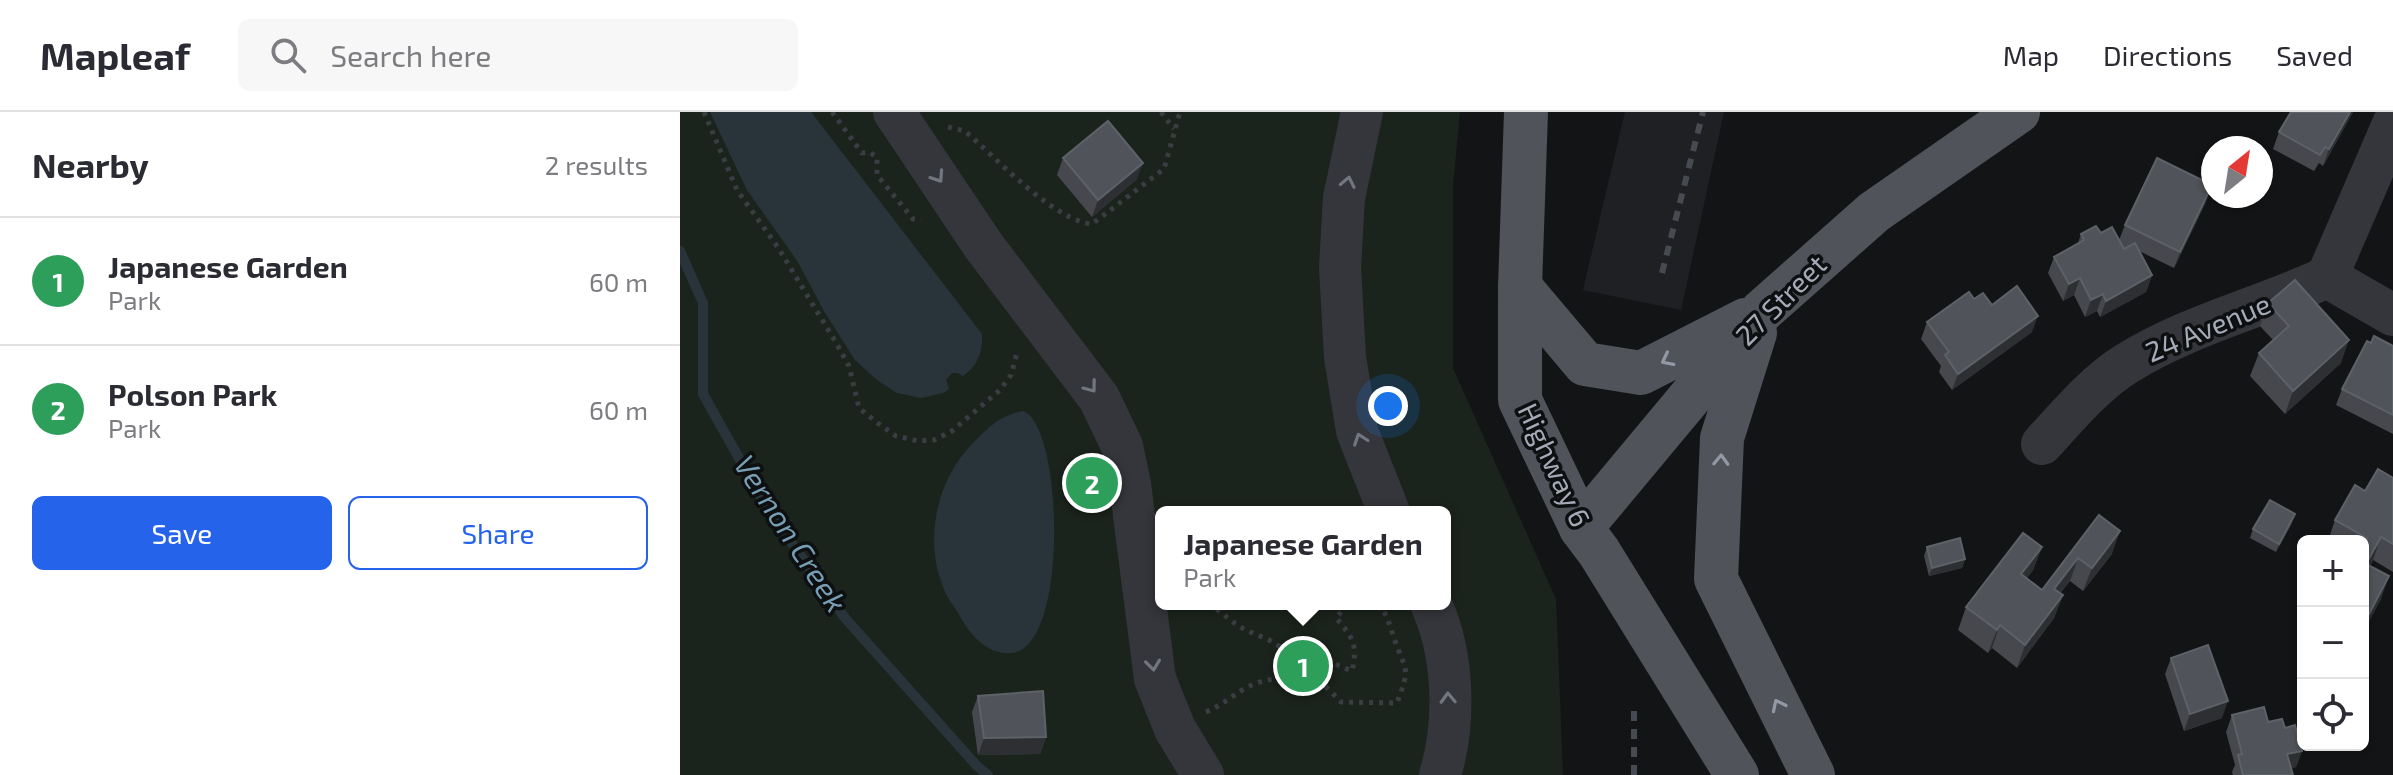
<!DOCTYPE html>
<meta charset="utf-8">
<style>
:root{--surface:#fff;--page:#f7f7f7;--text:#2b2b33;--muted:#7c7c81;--line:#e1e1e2;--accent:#2563eb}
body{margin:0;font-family:"Exo 2",sans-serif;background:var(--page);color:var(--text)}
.controls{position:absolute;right:24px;bottom:24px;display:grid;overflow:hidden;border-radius:12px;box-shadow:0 2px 6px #0004}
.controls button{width:72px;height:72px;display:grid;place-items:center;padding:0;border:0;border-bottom:2px solid var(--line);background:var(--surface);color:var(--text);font:40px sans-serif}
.compass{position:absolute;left:1521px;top:24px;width:72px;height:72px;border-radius:50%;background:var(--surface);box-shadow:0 2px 6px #0004;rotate:30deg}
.you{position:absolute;left:708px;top:294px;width:28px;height:28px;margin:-20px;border:6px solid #fff;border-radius:50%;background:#1a73e8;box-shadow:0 0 0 12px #1a73e833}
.badge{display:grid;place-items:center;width:52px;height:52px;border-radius:50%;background:var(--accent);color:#fff;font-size:26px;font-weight:700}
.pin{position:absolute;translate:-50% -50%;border:4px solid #fff;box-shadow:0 2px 8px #0006}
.popup{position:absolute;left:475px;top:394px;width:296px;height:104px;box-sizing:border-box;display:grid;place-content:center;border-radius:12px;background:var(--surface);filter:drop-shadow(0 2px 6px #0005);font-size:26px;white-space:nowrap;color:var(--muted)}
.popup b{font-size:30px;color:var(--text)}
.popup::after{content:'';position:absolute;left:50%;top:100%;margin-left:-16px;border:16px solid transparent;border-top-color:var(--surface)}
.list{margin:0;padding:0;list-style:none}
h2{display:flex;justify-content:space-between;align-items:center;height:104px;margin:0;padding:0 32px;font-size:34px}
h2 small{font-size:26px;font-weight:400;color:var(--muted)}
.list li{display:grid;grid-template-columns:52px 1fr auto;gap:24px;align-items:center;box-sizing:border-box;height:128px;padding:0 32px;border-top:2px solid var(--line)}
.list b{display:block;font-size:30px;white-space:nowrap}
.list p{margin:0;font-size:26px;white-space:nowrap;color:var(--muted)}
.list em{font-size:26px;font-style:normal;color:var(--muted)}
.actions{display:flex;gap:16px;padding:24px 32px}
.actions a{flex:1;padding:18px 0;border:2px solid var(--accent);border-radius:12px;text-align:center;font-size:28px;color:var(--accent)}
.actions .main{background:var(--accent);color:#fff}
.icon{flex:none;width:44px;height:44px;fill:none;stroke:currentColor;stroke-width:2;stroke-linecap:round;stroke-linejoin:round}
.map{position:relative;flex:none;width:1713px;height:663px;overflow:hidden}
header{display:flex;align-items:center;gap:48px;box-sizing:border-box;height:112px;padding:0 40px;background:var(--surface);border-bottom:2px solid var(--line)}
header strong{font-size:38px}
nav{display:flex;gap:44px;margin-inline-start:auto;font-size:28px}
.search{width:560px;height:72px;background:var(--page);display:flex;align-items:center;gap:20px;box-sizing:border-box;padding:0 28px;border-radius:12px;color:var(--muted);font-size:30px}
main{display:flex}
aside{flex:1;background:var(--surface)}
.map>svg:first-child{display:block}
.built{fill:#1f2023}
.green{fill:#1b241c;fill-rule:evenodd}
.water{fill:#29343a}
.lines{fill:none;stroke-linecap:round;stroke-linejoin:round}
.stream{stroke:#29343a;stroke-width:10}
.path{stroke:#3a3d42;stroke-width:5;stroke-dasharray:4 6;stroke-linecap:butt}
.minor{stroke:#34363b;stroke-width:42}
.major{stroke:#50535a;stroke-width:44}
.rail{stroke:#474a50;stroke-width:6;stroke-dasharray:10 8;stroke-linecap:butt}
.wall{fill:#46484e}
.shaded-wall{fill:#2d2f33}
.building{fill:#505359;stroke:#5d6168;stroke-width:2}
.oneway{stroke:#72767f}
.oneway2{stroke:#9399a4}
.labels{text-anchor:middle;stroke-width:7;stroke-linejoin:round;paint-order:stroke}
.street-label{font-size:28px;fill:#a4abb7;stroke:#0e0f10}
.water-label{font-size:30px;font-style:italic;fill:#789eb5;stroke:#0e0f10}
</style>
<header>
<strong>Mapleaf</strong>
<div class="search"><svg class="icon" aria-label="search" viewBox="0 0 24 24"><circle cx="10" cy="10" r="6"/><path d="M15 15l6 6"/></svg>Search here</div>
<nav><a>Map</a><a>Directions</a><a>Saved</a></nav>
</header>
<main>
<aside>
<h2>Nearby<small>2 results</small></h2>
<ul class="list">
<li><span class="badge" style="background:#2e9e5b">1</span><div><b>Japanese Garden</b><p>Park</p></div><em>60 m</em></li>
<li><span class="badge" style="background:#2e9e5b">2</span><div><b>Polson Park</b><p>Park</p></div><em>60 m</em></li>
</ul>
<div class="actions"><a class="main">Save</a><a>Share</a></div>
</aside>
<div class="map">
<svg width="1713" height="663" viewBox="0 0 1713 663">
<rect width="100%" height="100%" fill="#131416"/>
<polygon class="built" points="945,0 1044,0 1001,198 903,178"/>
<path class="green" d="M0 0H780L773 74V256L876 487 883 663H0ZM481 400H765V492H481Z"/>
<g class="water">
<path d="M30 0H131L302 222C303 239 298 254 283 264L278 261H272L266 268 269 277 263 281 241 286 217 281 197 268 175 248 144 199 118 150 67 78Z"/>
<path d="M343 299C383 312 390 538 331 541 308 543 290 523 280 504 274 494 265 483 262 472 244 424 258 366 293 331 310 314 319 304 343 299Z"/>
</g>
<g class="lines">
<polyline class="stream" points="0,139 23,191 23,282 87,396 165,506 297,654 308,663"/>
<g class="path">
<polyline points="24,0 57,78 99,137 155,229 169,254 179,296 199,312 216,324 238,329 254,328 272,319 320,278 331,263 337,241"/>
<polyline points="152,0 182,41 189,40 197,45 197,63 233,107 241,108"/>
<polyline points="481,0 494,17"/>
<path d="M268 15 285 19C314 44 374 109 412 112L484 57 500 0"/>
<path d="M528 492C541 499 551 510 564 517 577 524 593 527 603 538 610 547 608 558 616 566"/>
<path d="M617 567V548L636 544 672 559C678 533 673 525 656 506L661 500 660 492"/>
<path d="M526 600C541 594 550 585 564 577 582 566 611 563 631 567 643 569 653 582 661 590L717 591C731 553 726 561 714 526 709 512 708 503 698 492"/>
</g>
<g class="minor">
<polyline points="214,0 303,133 419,286 442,334 450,372 475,567 495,617 523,663"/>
<polyline points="682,0 664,86 660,155 665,245 677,319 709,400"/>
<polyline points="1647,165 1713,12"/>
<path d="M1362 332C1386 306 1415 271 1446 252 1508 213 1581 196 1647 165L1713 203"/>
<path d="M751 492C774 542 776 611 760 663"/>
</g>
<g class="major">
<polyline points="846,0 840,175 840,288 901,416 919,440 1057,663"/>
<polyline points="840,175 905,252 961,261 1065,208"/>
<polyline points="1075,221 1042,326 1036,467 1133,663"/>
<polyline points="901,416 1081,200 1194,100 1338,0"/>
</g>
<g class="rail">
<polyline points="982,161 1023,0"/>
<polyline points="954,663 954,599"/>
</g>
</g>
<g class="wall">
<polygon points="1611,0 1673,0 1643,54 1639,51 1634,59 1593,37 1599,20"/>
<polygon points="383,46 457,67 412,105 377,63"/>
<polygon points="1526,90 1494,156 1459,139 1472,163 1466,180 1420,205 1417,199 1405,205 1394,183 1383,189 1368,161 1374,145 1398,131 1401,122 1421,121 1439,128 1445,113"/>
<polygon points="1294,187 1312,193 1352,220 1272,278 1259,260 1261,254 1241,227 1247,210"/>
<polygon points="1588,191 1661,251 1605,302 1570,264 1579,241 1593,228 1580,214"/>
<polygon points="1713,234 1713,322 1656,293 1662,277"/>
<polygon points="1713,366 1713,460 1693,448 1690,454 1701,487 1683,520 1683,429 1648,429 1655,408 1685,379"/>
<polygon points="1419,403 1432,442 1403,479 1390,469 1380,481 1383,483 1374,506 1337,556 1312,536 1308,541 1278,518 1286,495 1362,435 1353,458 1347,466 1362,478"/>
<polygon points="1612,411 1596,440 1570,426 1573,417"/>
<polygon points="1247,435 1285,447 1282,456 1249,464 1244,444"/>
<polygon points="1491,546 1542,606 1504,619 1485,562"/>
<polygon points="298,584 366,625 360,642 298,643 292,600"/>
<polygon points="1552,603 1588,610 1605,616 1622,639 1616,655 1611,656 1613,663 1553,663 1552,660 1555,653 1546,620"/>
</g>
<g class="shaded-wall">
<polygon points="1670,0 1673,0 1643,54 1649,37"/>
<polygon points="463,51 457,67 412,105 418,88"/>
<polygon points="1532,73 1526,90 1494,156 1500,140"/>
<polygon points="1472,163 1466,180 1420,205 1426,189"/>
<polygon points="1400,166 1394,183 1383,189 1389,172"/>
<polygon points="1423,182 1417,199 1405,205 1411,188"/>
<polygon points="1358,204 1352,220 1272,278 1278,262"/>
<polygon points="1669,228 1661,251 1605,302 1613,279"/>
<polygon points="1615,402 1612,411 1596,440 1599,432"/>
<polygon points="1440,419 1432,442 1403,479 1412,456"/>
<polygon points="1701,425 1693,448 1683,466 1686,452"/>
<polygon points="1362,435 1353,458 1333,485 1341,462"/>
<polygon points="1398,446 1390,469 1366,500 1374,477"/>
<polygon points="1285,447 1282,456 1249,464 1252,456"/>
<polygon points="1709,464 1701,487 1683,520 1689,502"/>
<polygon points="1383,483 1374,506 1337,556 1345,533"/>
<polygon points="1320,513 1312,536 1308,541 1317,518"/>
<polygon points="1548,589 1542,606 1504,619 1510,602"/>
<polygon points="366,625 360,642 298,643 304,626"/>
<polygon points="1622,639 1616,655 1601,659 1607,642"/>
</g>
<g class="building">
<polygon points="1611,0 1670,0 1649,37 1645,35 1640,43 1599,20"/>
<polygon points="428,9 463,51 418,88 383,46"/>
<polygon points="1477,46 1532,73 1500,140 1445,113"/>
<polygon points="1416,114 1421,121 1432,115 1444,137 1455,131 1472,163 1426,189 1423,182 1411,188 1400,166 1389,172 1374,145 1404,128 1401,122"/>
<polygon points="1615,168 1669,228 1613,279 1579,241 1609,214 1588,191"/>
<polygon points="1337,174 1358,204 1278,262 1265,243 1269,240 1247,210 1289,180 1294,187 1303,181 1312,193"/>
<polygon points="1694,224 1713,234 1713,303 1662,277 1687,229 1691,231"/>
<polygon points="1698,357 1713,366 1713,432 1701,425 1686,452 1709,464 1689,502 1683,499 1683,435 1687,426 1655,408 1675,373 1685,379"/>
<polygon points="1590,388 1615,402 1599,432 1573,417"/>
<polygon points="1419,403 1440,419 1412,456 1398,446 1374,477 1383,483 1345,533 1320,513 1317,518 1286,495 1343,421 1362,435 1341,462 1362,478"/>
<polygon points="1280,426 1285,447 1252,456 1247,435"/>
<polygon points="1528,533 1548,589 1510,602 1491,546"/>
<polygon points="363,579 366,625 304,626 298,584"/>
<polygon points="1584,595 1588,610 1602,607 1605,616 1615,613 1622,639 1607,642 1613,663 1563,663 1558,643 1562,642 1552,603"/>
</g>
<defs><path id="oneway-chevron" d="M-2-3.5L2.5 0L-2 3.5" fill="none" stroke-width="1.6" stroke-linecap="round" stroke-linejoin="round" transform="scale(2)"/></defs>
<g class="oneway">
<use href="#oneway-chevron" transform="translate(258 65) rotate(56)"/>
<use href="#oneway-chevron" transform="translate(668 70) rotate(-78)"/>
<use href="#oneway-chevron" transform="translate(411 275) rotate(53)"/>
<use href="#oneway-chevron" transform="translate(680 327) rotate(-109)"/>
<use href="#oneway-chevron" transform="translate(473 553) rotate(83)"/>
<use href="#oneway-chevron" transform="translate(768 586) rotate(-92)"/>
</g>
<g class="oneway2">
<use href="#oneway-chevron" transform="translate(987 248) rotate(153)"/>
<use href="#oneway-chevron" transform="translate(1041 348) rotate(-88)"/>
<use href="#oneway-chevron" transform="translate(1098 593) rotate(-116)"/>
</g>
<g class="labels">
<g class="street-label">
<text transform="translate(1101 188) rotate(-45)" y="10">27 Street</text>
<text transform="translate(1528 216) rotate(-23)" y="10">24 Avenue</text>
<text transform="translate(874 353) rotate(65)" y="10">Highway 6</text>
</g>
<g class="water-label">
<text transform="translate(110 422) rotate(57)" y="10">Vernon Creek</text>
</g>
</g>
</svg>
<div class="controls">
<button>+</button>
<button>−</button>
<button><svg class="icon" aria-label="locate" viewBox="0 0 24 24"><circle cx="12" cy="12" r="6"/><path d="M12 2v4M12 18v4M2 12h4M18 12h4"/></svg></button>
</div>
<svg class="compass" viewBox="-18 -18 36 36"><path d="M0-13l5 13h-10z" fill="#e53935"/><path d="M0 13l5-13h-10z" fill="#7c7c81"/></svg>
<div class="you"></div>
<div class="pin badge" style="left:623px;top:554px;background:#2e9e5b">1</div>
<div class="popup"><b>Japanese Garden</b>Park</div>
<div class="pin badge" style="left:412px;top:371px;background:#2e9e5b">2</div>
</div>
</main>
